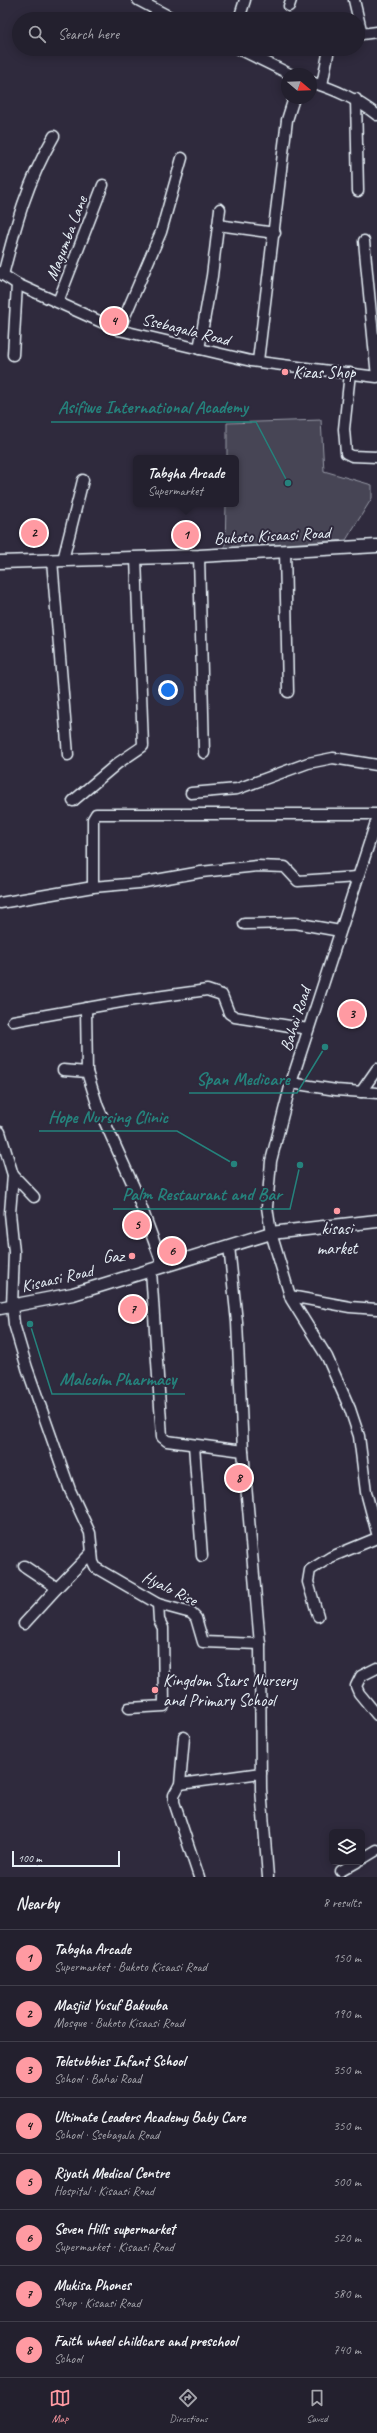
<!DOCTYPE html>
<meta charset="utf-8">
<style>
:root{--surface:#23202e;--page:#2f2d3a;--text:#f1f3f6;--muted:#a3a3aa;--line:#403e4a;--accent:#ff9aa2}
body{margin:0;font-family:Caveat,sans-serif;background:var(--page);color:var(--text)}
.controls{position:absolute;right:12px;bottom:12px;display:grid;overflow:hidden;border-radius:6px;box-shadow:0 2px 10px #0003}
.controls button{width:36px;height:36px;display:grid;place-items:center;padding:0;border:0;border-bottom:1px solid var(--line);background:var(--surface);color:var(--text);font:20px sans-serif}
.compass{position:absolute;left:281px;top:68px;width:36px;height:36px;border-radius:50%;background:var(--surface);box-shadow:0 2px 10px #0003;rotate:109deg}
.scale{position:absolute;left:12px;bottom:10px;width:108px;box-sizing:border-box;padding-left:4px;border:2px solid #e8f1f8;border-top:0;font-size:11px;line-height:14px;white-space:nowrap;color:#e8f1f8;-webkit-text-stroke:3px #2f2a3d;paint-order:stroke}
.you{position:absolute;left:168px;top:690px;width:14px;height:14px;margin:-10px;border:3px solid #fff;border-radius:50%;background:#1a73e8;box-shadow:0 0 0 6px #1a73e833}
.badge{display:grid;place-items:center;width:26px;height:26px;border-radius:50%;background:var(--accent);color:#111;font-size:13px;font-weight:700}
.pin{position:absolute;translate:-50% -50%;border:2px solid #fff;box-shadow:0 1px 4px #0006}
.popup{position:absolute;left:133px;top:455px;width:106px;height:52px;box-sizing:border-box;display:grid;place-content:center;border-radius:6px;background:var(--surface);filter:drop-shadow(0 1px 3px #0005);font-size:13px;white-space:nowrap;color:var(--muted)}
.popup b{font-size:15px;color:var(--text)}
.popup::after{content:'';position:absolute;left:50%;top:100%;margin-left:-8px;border:8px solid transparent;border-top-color:var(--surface)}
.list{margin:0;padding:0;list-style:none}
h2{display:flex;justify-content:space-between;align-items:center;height:52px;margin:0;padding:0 16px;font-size:17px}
h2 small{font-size:13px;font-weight:400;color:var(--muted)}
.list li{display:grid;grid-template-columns:26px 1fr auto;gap:12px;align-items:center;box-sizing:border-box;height:56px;padding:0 16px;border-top:1px solid var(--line)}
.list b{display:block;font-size:15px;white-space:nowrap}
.list p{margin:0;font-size:13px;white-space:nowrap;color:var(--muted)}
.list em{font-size:13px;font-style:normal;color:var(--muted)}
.icon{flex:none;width:22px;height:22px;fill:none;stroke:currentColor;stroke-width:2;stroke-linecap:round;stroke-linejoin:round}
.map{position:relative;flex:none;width:377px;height:1877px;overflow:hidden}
.search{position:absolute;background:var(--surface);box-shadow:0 2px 10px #0003;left:12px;right:12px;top:12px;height:44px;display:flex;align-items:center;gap:10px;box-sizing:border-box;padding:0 14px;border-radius:22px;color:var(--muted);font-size:15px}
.sheet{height:500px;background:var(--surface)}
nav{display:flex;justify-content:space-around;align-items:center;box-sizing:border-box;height:56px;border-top:1px solid var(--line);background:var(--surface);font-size:11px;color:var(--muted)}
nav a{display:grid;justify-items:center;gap:2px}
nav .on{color:var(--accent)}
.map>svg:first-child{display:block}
.green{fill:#464455;stroke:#979aa6}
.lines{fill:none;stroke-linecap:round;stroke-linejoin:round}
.minor-casing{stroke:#e8f1f8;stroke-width:13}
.major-casing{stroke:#e8f1f8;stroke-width:15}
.minor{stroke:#2f2a3d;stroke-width:10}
.major{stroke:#2f2a3d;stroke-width:12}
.poi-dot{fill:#ff9aa2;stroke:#2f2a3d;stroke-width:1.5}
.labels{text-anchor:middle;stroke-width:4;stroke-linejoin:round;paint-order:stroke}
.street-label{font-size:17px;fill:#e8f1f8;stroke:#2f2a3d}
.poi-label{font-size:17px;fill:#e8f1f8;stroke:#2f2a3d;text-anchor:start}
.leader{fill:none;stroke:#25827c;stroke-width:1.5}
.callout-dot{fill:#25827c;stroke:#2f2a3d;stroke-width:1.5}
.callout-label{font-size:18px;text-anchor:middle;font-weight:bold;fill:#25827c;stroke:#2f2a3d;stroke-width:4;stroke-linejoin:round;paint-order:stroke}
</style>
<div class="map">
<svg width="377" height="1877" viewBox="0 0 377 1877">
<rect width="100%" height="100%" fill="#2f2a3d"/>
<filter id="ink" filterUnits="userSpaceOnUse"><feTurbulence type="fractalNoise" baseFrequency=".025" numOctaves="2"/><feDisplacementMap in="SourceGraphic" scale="8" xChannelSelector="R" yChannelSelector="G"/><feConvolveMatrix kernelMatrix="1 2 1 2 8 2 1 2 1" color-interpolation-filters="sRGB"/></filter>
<g filter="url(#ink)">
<polygon class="green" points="321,420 324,471 372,485 372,498 346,540 225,548 226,504 236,504 236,458 227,458 227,423"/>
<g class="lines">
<defs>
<g id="minor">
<polyline points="138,0 174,19"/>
<polyline points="354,0 362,34 377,32"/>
<polyline points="289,6 291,0"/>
<polyline points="239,19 245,0"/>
<polyline points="239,49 290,74"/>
<path d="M311 82C337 90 356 99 377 115"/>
<polyline points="322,85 329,49"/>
<polyline points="356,99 358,191"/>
<polyline points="218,225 275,233"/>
<polyline points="0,273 17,284 119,330 251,361 377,377 364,241"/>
<path d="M3 275C16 224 27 182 54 136"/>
<polyline points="58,302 103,185"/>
<polyline points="119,330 161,232 182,158"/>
<polyline points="199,349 212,276 220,209"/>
<polyline points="13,355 17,284"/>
<polyline points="258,361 287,120 294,98"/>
<polyline points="350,373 344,429 346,453 352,456 377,457"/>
<polyline points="285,551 288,692"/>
<polyline points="199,556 204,753"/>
<polyline points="52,560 68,755"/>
<polyline points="63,560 83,480"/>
<polyline points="191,793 237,789 308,763 333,758 377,765"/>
<polyline points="73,801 118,763 143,746 136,558"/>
<polyline points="377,819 291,1083 271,1161 267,1207 271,1233 291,1299 327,1357 350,1409 359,1436 366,1492 377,1533"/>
<polyline points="93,887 93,819 96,814 377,814"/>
<polyline points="0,903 93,887 139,883 201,872 257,866 285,867 298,881 357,877"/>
<polyline points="244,924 295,923 340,931"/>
<polyline points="86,1008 87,1072"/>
<polyline points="13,1021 127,1001 207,990 222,995 229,1013 235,1017 308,1029"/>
<polyline points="63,1070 87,1072 98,1107 134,1187 163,1266"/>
<polyline points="291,1083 336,1090 377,1093"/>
<polyline points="361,1092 377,1069"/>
<polyline points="0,1132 13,1175 10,1213 14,1252 12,1306 14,1324 27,1368 70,1490 90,1533 93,1562 96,1568 158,1604 191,1613 196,1618 203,1642 260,1644"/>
<polyline points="13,1175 34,1197"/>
<polyline points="229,1246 237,1322 243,1451 260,1644 261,1789 268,1877"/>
<polyline points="151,1270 162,1437 167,1441 243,1451"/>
<polyline points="290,1296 350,1307 377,1309"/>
<polyline points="194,1445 202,1556"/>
<polyline points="24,1566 57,1588 92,1552"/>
<polyline points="318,1616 308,1582 310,1570 331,1557 377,1538"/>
<polyline points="24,1624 57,1588"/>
<polyline points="377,1668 361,1676 356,1686 359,1693 377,1715"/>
<polyline points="129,1708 164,1706 163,1628 159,1620 158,1604"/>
<polyline points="184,1737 180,1784 174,1795 174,1802 199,1877"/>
<polyline points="180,1784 261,1773"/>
<polyline points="362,1859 377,1850"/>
<polyline points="341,1871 357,1862"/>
</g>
<g id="major">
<polyline points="0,562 199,556 377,546"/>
<polyline points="0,1308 73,1294 271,1233 377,1221"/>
</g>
</defs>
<use href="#minor" class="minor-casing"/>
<use href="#major" class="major-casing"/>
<use href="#minor" class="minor"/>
<use href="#major" class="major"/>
</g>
</g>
<g class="poi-dot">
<circle cx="285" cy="372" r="4"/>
<circle cx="337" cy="1211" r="4"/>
<circle cx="132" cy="1256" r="4"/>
<circle cx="155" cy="1690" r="4"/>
</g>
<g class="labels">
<g class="street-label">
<text transform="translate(66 238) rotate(-69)" y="6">Magumba Lane</text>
<text transform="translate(186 329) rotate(14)" y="6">Ssebagala Road</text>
<text transform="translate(272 535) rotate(-3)" y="6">Bukoto Kisaasi Road</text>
<text transform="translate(295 1019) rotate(-72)" y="6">Bahai Road</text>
<text transform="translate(57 1278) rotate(-13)" y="6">Kisaasi Road</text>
<text transform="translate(170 1588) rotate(26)" y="6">Hyalo Rise</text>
</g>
<g class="poi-label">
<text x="293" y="378">Kizas Shop</text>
<text x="337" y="1234" text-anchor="middle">kisasi<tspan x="337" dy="20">market</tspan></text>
<text x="124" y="1262" text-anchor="end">Gaz</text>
<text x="163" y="1686">Kingdom Stars Nursery<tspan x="163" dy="20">and Primary School</tspan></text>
</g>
</g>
<path class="leader" d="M288 483L256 422H51M325 1047L297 1093H189M234 1164L177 1131H39M300 1165L290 1209H113M30 1324L52 1394H185"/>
<g class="callout-dot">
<circle cx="288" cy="483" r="4"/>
<circle cx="325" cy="1047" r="4"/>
<circle cx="234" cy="1164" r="4"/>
<circle cx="300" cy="1165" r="4"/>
<circle cx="30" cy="1324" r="4"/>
</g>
<g class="callout-label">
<text x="153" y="413">Asifiwe International Academy</text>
<text x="243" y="1085">Span Medicare</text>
<text x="108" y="1123">Hope Nursing Clinic</text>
<text x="202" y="1200">Palm Restaurant and Bar</text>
<text x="118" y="1385">Malcolm Pharmacy</text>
</g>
</svg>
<div class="controls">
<button><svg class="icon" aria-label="layers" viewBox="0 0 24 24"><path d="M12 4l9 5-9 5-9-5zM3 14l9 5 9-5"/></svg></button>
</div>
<svg class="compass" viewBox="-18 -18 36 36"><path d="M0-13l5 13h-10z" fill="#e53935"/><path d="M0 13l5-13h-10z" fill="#a3a3aa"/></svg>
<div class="scale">100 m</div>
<div class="you"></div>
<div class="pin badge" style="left:186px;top:535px">1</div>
<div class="popup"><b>Tabgha Arcade</b>Supermarket</div>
<div class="pin badge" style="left:34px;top:533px">2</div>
<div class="pin badge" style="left:352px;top:1014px">3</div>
<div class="pin badge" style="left:114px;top:321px">4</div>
<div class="pin badge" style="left:137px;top:1225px">5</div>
<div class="pin badge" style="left:172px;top:1251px">6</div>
<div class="pin badge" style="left:133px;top:1309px">7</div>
<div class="pin badge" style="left:239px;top:1478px">8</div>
<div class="search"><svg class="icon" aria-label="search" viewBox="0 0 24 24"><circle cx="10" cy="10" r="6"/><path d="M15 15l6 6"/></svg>Search here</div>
</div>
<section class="sheet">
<h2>Nearby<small>8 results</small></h2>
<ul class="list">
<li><span class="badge">1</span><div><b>Tabgha Arcade</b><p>Supermarket · Bukoto Kisaasi Road</p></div><em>150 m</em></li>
<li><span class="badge">2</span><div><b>Masjid Yusuf Bakuuba</b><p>Mosque · Bukoto Kisaasi Road</p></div><em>190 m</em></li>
<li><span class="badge">3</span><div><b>Teletubbies Infant School</b><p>School · Bahai Road</p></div><em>350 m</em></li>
<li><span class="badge">4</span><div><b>Ultimate Leaders Academy Baby Care</b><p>School · Ssebagala Road</p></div><em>350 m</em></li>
<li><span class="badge">5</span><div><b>Riyath Medical Centre</b><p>Hospital · Kisaasi Road</p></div><em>500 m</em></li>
<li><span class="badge">6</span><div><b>Seven Hills supermarket</b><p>Supermarket · Kisaasi Road</p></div><em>520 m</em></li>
<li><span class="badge">7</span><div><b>Mukisa Phones</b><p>Shop · Kisaasi Road</p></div><em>580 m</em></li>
<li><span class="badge">8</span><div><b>Faith wheel childcare and preschool</b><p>School</p></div><em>740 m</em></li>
</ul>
</section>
<nav>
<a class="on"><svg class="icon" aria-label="map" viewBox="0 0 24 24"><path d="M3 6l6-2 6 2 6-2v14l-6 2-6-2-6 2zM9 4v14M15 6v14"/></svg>Map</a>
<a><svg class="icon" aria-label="directions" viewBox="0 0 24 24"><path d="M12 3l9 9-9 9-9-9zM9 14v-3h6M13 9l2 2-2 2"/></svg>Directions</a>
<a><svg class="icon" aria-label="saved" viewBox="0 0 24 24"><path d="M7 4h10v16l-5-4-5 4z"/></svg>Saved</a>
</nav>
